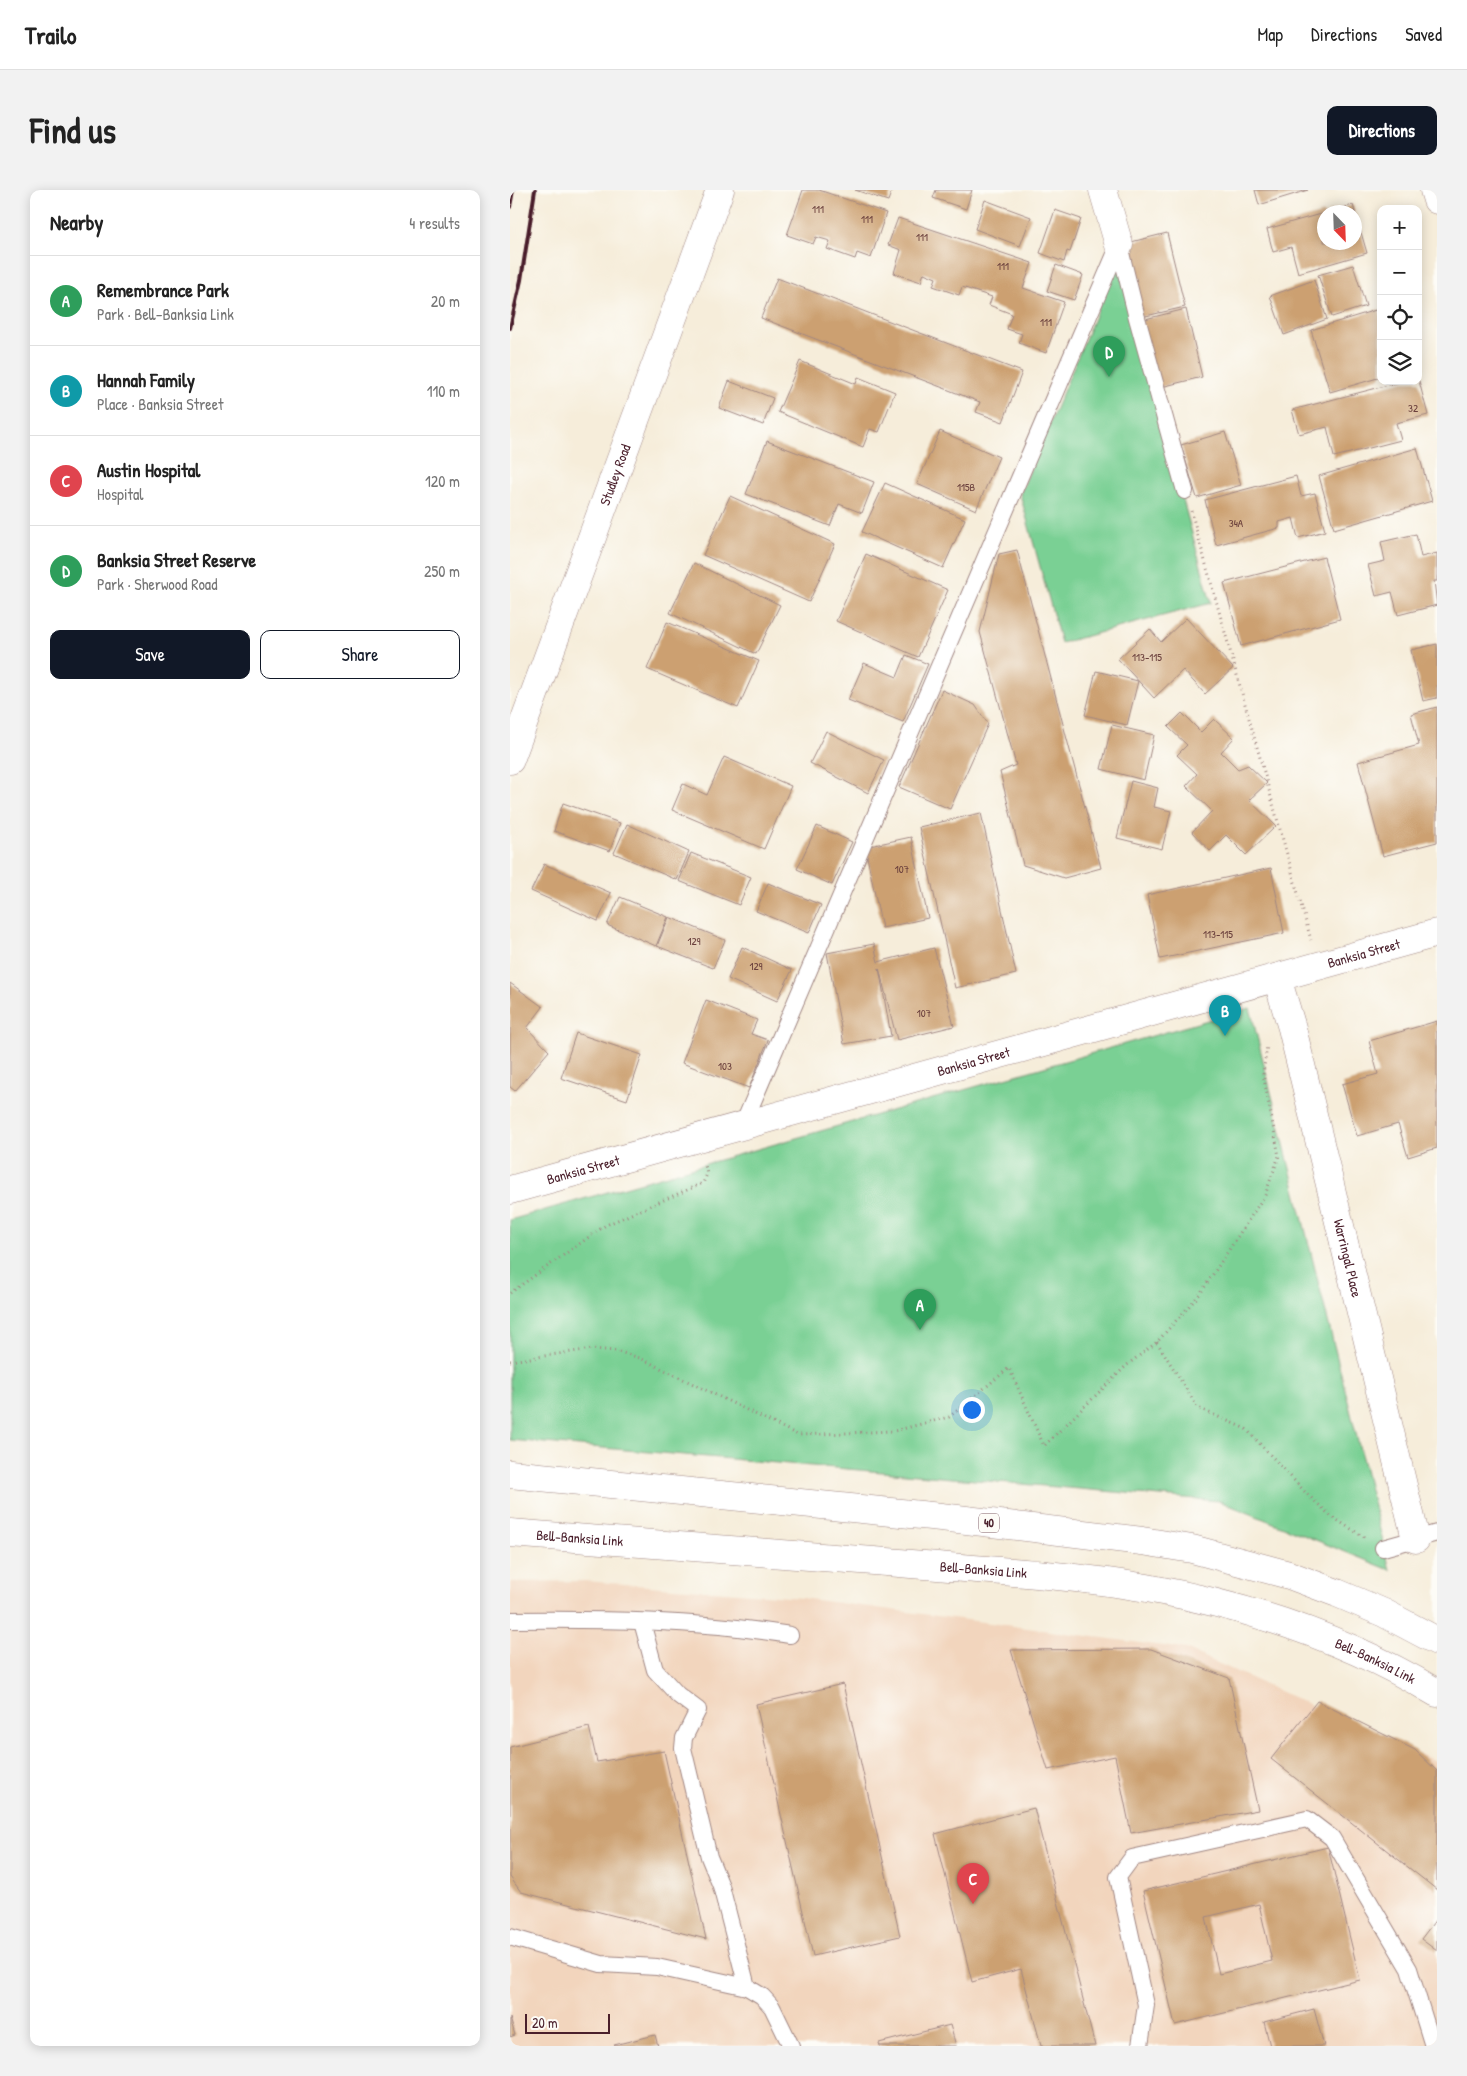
<!DOCTYPE html>
<meta charset="utf-8">
<style>
:root{--surface:#fff;--page:#f2f2f2;--text:#222;--muted:#767676;--line:#e0e0e0;--accent:#111827}
body{margin:0;font-family:"Patrick Hand",sans-serif;background:var(--page);color:var(--text)}
.controls{position:absolute;right:15px;top:15px;display:grid;overflow:hidden;border-radius:10px;box-shadow:0 2px 12px #0003}
.controls button{width:45px;height:45px;display:grid;place-items:center;padding:0;border:0;border-bottom:1px solid var(--line);background:var(--surface);color:var(--text);font:25px sans-serif}
.compass{position:absolute;left:807px;top:15px;width:45px;height:45px;border-radius:50%;background:var(--surface);box-shadow:0 2px 12px #0003;rotate:157deg}
.scale{position:absolute;left:15px;bottom:12px;width:85px;box-sizing:border-box;padding-left:5px;border:2px solid #4a1f2b;border-top:0;font-size:14px;line-height:18px;white-space:nowrap;color:#4a1f2b;-webkit-text-stroke:4px #fdfcf7;paint-order:stroke}
.you{position:absolute;left:461px;top:1219px;width:18px;height:18px;margin:-12px;border:4px solid #fff;border-radius:50%;background:#1a73e8;box-shadow:0 0 0 8px #1a73e833}
.badge{display:grid;place-items:center;width:32px;height:32px;border-radius:50%;background:var(--accent);color:#fff;font-size:16px;font-weight:700}
.pin{position:absolute;translate:-50% -41px;filter:drop-shadow(0 1px 2px #0008)}
.pin::after{content:'';position:absolute;top:26px;width:18px;height:15px;background:inherit;clip-path:polygon(0 0,100% 0,50% 100%)}
.list{margin:0;padding:0;list-style:none}
h2{display:flex;justify-content:space-between;align-items:center;height:65px;margin:0;padding:0 20px;font-size:21px}
h2 small{font-size:16px;font-weight:400;color:var(--muted)}
.list li{display:grid;grid-template-columns:32px 1fr auto;gap:15px;align-items:center;box-sizing:border-box;height:90px;padding:0 20px;border-top:1px solid var(--line)}
.list b{display:block;font-size:19px;white-space:nowrap}
.list p{margin:0;font-size:16px;white-space:nowrap;color:var(--muted)}
.list em{font-size:16px;font-style:normal;color:var(--muted)}
.actions{display:flex;gap:10px;padding:15px 20px}
.actions a{flex:1;padding:11px 0;border:1px solid var(--accent);border-radius:10px;text-align:center;font-size:18px;color:var(--accent)}
.actions .main{background:var(--accent);color:#fff}
.icon{flex:none;width:28px;height:28px;fill:none;stroke:currentColor;stroke-width:2;stroke-linecap:round;stroke-linejoin:round}
.map{position:relative;flex:none;width:927px;height:1856px;overflow:hidden;border-radius:10px}
header{display:flex;align-items:center;gap:30px;box-sizing:border-box;height:70px;padding:0 25px;background:var(--surface);border-bottom:1px solid var(--line)}
header strong{font-size:24px}
nav{display:flex;gap:28px;margin-inline-start:auto;font-size:18px}
.intro{display:flex;align-items:center;justify-content:space-between;box-sizing:border-box;height:120px;padding:0 30px}
h1{margin:0;font-size:35px}
.button{padding:12px 22px;border-radius:10px;background:var(--accent);color:#fff;font-size:18px;font-weight:700}
main{display:flex;gap:30px;padding:0 30px}
aside{flex:1;background:var(--surface);border-radius:10px;box-shadow:0 2px 12px #0003}
.map>svg:first-child{display:block}
.built{fill:#f2d5bd}
.green{fill:#7ad094;stroke:#627860}
.building{fill:#cca071;fill-rule:evenodd}
.lines{fill:none;stroke-linecap:round;stroke-linejoin:round}
.lane-casing{stroke:#a08682;stroke-width:18}
.street-casing{stroke:#a08682;stroke-width:29}
.secondary-casing{stroke:#a08682;stroke-width:29}
.highway-casing{stroke:#a08682;stroke-width:29}
.path{stroke:#a08682;stroke-width:3;stroke-dasharray:1 4;stroke-linecap:butt}
.lane{stroke:#fff;stroke-width:16}
.street{stroke:#fff;stroke-width:28}
.secondary{stroke:#fff;stroke-width:28}
.highway{stroke:#fff;stroke-width:28}
.rail{stroke:#4a1f2b;stroke-width:4}
.labels{text-anchor:middle;stroke-width:5;stroke-linejoin:round;paint-order:stroke}
.number-label{font-size:11px;fill:#6a3f3c}
.shield{fill:#fdfcf7;stroke:#806168;stroke-width:1}
.shield-label{font-size:12px;font-weight:bold;fill:#4a1f2b}
.street-label{font-size:14px;fill:#4a1f2b;stroke:#fdfcf7}
</style>
<header>
<strong>Trailo</strong>
<nav><a>Map</a><a>Directions</a><a>Saved</a></nav>
</header>
<div class="intro"><h1>Find us</h1><a class="button">Directions</a></div>
<main>
<aside>
<h2>Nearby<small>4 results</small></h2>
<ul class="list">
<li><span class="badge" style="background:#2e9e5b">A</span><div><b>Remembrance Park</b><p>Park · Bell–Banksia Link</p></div><em>20 m</em></li>
<li><span class="badge" style="background:#0f9aa8">B</span><div><b>Hannah Family</b><p>Place · Banksia Street</p></div><em>110 m</em></li>
<li><span class="badge" style="background:#e0444e">C</span><div><b>Austin Hospital</b><p>Hospital</p></div><em>120 m</em></li>
<li><span class="badge" style="background:#2e9e5b">D</span><div><b>Banksia Street Reserve</b><p>Park · Sherwood Road</p></div><em>250 m</em></li>
</ul>
<div class="actions"><a class="main">Save</a><a>Share</a></div>
</aside>
<div class="map">
<svg width="927" height="1856" viewBox="0 0 927 1856">
<rect width="100%" height="100%" fill="#fdfcf7"/>
<filter id="ink" filterUnits="userSpaceOnUse"><feTurbulence type="fractalNoise" baseFrequency=".02" numOctaves="2"/><feDisplacementMap in="SourceGraphic" scale="10" xChannelSelector="R" yChannelSelector="G"/><feConvolveMatrix kernelMatrix="1 2 1 2 8 2 1 2 1" color-interpolation-filters="sRGB"/></filter>
<filter id="wash" filterUnits="userSpaceOnUse"><feTurbulence type="fractalNoise" baseFrequency=".0096" numOctaves="4" result="noise"/><feDisplacementMap in="SourceGraphic" scale="20" xChannelSelector="R" yChannelSelector="G"/><feGaussianBlur stdDeviation="1.12" result="paint"/><feColorMatrix in="noise" values="0 0 0 0 0 0 0 0 0 0 0 0 0 0 0 0 0 1.4 0 .05"/><feComposite in="paint" operator="in"/></filter>
<g filter="url(#wash)">
<rect width="100%" height="100%" fill="#f6edda"/>
<polygon class="built" points="75,1391 291,1408 676,1459 927,1572 927,1856 0,1856 0,1392"/>
<g class="green">
<polygon points="608,71 701,413 551,453 510,304"/>
<polygon points="740,818 880,1380 709,1311 0,1250 0,1030"/>
</g>
<g id="blocks">
<g class="building">
<polygon points="293,0 309,0 376,23 361,68 347,63 345,69 317,59 320,51 306,47 303,54 277,45"/>
<polygon points="345,0 382,0 378,11"/>
<polygon points="426,0 462,0 456,19 423,8"/>
<polygon points="745,0 798,0 749,15"/>
<polygon points="475,10 521,27 510,56 465,39"/>
<polygon points="843,15 857,63 788,83 781,57 763,62 757,39 814,23 814,52 844,52 845,22 817,22"/>
<polygon points="545,20 571,29 560,62 557,61 554,72 530,63"/>
<polygon points="388,28 522,73 513,98 554,112 536,163 509,153 512,144 497,139 502,124 479,115 482,107 452,97 449,105 423,96 426,88 414,83 411,92 384,83 391,60 378,55"/>
<polygon points="657,43 675,117 627,128 609,55"/>
<polygon points="546,75 573,85 564,110 537,101"/>
<polygon points="843,75 856,116 822,127 808,85"/>
<polygon points="267,88 512,182 493,232 466,222 470,212 251,128"/>
<polygon points="804,90 817,129 774,145 760,106"/>
<polygon points="676,119 692,187 647,198 631,130"/>
<polygon points="869,119 871,125 871,187 820,202 801,140"/>
<polygon points="290,171 346,194 348,187 385,202 369,242 360,239 353,257 268,222"/>
<polygon points="219,191 263,208 253,235 209,218"/>
<polygon points="894,191 909,191 918,225 886,233 891,250 824,267 817,237 789,244 782,220"/>
<polygon points="430,241 489,267 466,320 407,294"/>
<polygon points="715,242 731,295 687,308 671,255"/>
<polygon points="257,251 364,292 352,323 329,314 320,336 236,304"/>
<polygon points="907,258 922,311 824,339 809,286"/>
<polygon points="786,286 791,306 805,303 815,341 788,348 783,328 769,332 769,338 706,355 695,310"/>
<polygon points="375,293 455,329 433,378 352,342"/>
<polygon points="220,306 325,354 299,412 193,365"/>
<polygon points="906,344 911,367 927,363 927,391 924,391 927,415 888,425 882,402 866,406 858,375 875,371 871,352"/>
<polygon points="507,360 591,678 554,688 513,675 490,582 506,575 470,442 489,364"/>
<polygon points="356,364 438,400 408,467 326,431"/>
<polygon points="814,367 830,429 731,456 714,393"/>
<polygon points="184,373 270,415 246,464 160,423"/>
<polygon points="676,428 723,478 695,504 673,480 644,508 608,469 640,439 651,452"/>
<polygon points="157,432 249,471 228,518 137,479"/>
<polygon points="927,454 927,508 913,511 901,460"/>
<polygon points="396,465 418,474 393,532 338,510 354,473 387,487"/>
<polygon points="586,481 628,491 617,535 575,525"/>
<polygon points="432,500 465,515 478,534 440,619 389,597"/>
<polygon points="927,517 927,652 873,666 848,572 909,555 901,524"/>
<polygon points="672,523 691,542 704,529 724,548 711,562 728,579 738,575 757,593 739,610 766,636 736,665 716,645 700,661 682,642 702,621 676,596 687,584 667,565 677,555 658,537"/>
<polygon points="602,535 644,545 634,590 591,579"/>
<polygon points="316,541 374,570 358,603 300,573"/>
<polygon points="214,567 281,596 254,659 162,620 173,594 197,605"/>
<polygon points="621,591 648,598 644,617 661,621 652,659 607,648"/>
<polygon points="53,613 110,633 100,661 44,641"/>
<polygon points="471,623 506,784 445,798 409,637"/>
<polygon points="117,634 179,662 167,690 104,663"/>
<polygon points="307,636 342,652 322,695 287,679"/>
<polygon points="401,647 418,728 372,738 355,657"/>
<polygon points="181,663 241,687 229,715 169,691"/>
<polygon points="34,674 101,703 88,731 21,701"/>
<polygon points="761,678 774,743 650,769 637,705"/>
<polygon points="258,693 311,715 299,743 246,721"/>
<polygon points="110,707 158,727 146,756 97,735"/>
<polygon points="159,727 215,750 203,778 147,756"/>
<polygon points="364,754 368,772 424,758 444,836 387,850 369,778 381,846 334,854 317,763"/>
<polygon points="232,757 282,780 267,811 218,789"/>
<polygon points="0,793 33,817 17,838 39,861 5,901 0,897"/>
<polygon points="196,810 247,830 241,844 258,850 239,898 172,873"/>
<polygon points="927,831 927,958 898,967 888,934 847,946 832,894 868,884 859,851"/>
<polygon points="66,843 132,865 117,910 51,888"/>
<polygon points="641,1459 719,1488 748,1620 621,1643 605,1566 538,1580 501,1460"/>
<polygon points="333,1494 390,1746 303,1766 246,1514"/>
<polygon points="807,1511 905,1560 927,1581 927,1700 761,1569"/>
<polygon points="79,1537 87,1572 154,1561 196,1749 11,1702 0,1687 0,1557"/>
<polygon points="524,1618 585,1856 531,1856 511,1779 462,1792 425,1644"/>
<path d="M818 1657 850 1790 665 1835 633 1701ZM749 1714 762 1771 709 1784 696 1727Z"/>
<polygon points="927,1728 927,1761 911,1749"/>
<polygon points="804,1819 814,1856 760,1856 754,1832"/>
<polygon points="0,1828 5,1845 0,1847"/>
<polygon points="440,1835 446,1856 370,1856 369,1853"/>
<polygon points="145,1845 148,1856 105,1856 104,1855"/>
</g>
</g>
</g>
<g filter="url(#ink)">
<use href="#blocks" fill-opacity="0" stroke="#a08682" stroke-width="1"/>
<g class="lines">
<defs>
<g id="lane">
<polyline points="609,55 627,128 675,301"/>
<polyline points="232,937 609,55"/>
<polyline points="873,1358 927,1343"/>
<path d="M0 1430C93 1429 188 1430 280 1445"/>
<polyline points="132,1432 145,1480 168,1505 188,1520 174,1548 173,1558 199,1667 211,1696 237,1797"/>
<polyline points="0,1747 91,1774 147,1777 237,1797 252,1806 262,1817 281,1856"/>
<polyline points="630,1856 636,1815 608,1687 622,1668 797,1629 822,1648 899,1779 923,1856"/>
</g>
<g id="street">
<polyline points="593,0 609,55"/>
<polyline points="924,0 927,10"/>
<path id="s1" d="M767 788 782 838 906 1349"/>
</g>
<g id="secondary">
<path id="s2" d="M0 570 210 0"/>
<path id="s3" d="M0 1000 927 743"/>
</g>
<g id="highway">
<polyline points="0,1284 431,1327 632,1351 682,1359 779,1385 827,1403 874,1423 927,1451"/>
<path id="s4" d="M0 1343C130 1352 260 1362 390 1373 472 1380 556 1384 637 1398 738 1416 839 1450 927 1503"/>
</g>
</defs>
<use href="#lane" class="lane-casing"/>
<use href="#street" class="street-casing"/>
<use href="#secondary" class="secondary-casing"/>
<use href="#highway" class="highway-casing"/>
<g class="path">
<polyline points="681,321 801,750"/>
<polyline points="0,1103 96,1035 193,993 197,984 195,975"/>
<polyline points="647,1152 688,1218 736,1239 797,1304 822,1327 854,1347"/>
<polyline points="0,1171 82,1159 106,1161 130,1168 288,1245 384,1241 439,1227 499,1178 534,1256 617,1175 647,1152 690,1104 755,1005 769,966 753,884 757,856"/>
</g>
<use href="#lane" class="lane"/>
<use href="#street" class="street"/>
<use href="#secondary" class="secondary"/>
<use href="#highway" class="highway"/>
<g class="rail">
<polyline points="0,17 3,0"/>
<polyline points="0,138 11,90 25,0"/>
</g>
</g>
</g>
<g class="labels">
<g class="number-label">
<text x="308" y="23">111</text>
<text x="357" y="33">111</text>
<text x="412" y="51">111</text>
<text x="493" y="80">111</text>
<text x="536" y="136">111</text>
<text x="903" y="222">32</text>
<text x="456" y="301">115B</text>
<text x="726" y="337">34A</text>
<text x="637" y="471">113-115</text>
<text x="392" y="683">107</text>
<text x="708" y="748">113-115</text>
<text x="184" y="755">129</text>
<text x="246" y="780">129</text>
<text x="414" y="827">107</text>
<text x="215" y="880">103</text>
</g>
<rect class="shield" x="469" y="1323.5" width="20" height="19" rx="4"/>
<g class="shield-label">
<text x="479" y="1337">40</text>
</g>
<g class="street-label">
<text dy="5" stroke="none"><textPath href="#s2" startOffset="304">Studley Road</textPath></text>
<text dy="5" stroke="none"><textPath href="#s3" startOffset="886">Banksia Street</textPath></text>
<text dy="5" stroke="none"><textPath href="#s3" startOffset="481">Banksia Street</textPath></text>
<text dy="5" stroke="none"><textPath href="#s3" startOffset="76">Banksia Street</textPath></text>
<text dy="5" stroke="none"><textPath href="#s1" startOffset="289">Warringal Place</textPath></text>
<text dy="5" stroke="none"><textPath href="#s4" startOffset="70">Bell–Banksia Link</textPath></text>
<text dy="5" stroke="none"><textPath href="#s4" startOffset="475">Bell–Banksia Link</textPath></text>
<text dy="5" stroke="none"><textPath href="#s4" startOffset="880">Bell–Banksia Link</textPath></text>
</g>
</g>
</svg>
<div class="controls">
<button>+</button>
<button>−</button>
<button><svg class="icon" aria-label="locate" viewBox="0 0 24 24"><circle cx="12" cy="12" r="6"/><path d="M12 2v4M12 18v4M2 12h4M18 12h4"/></svg></button>
<button><svg class="icon" aria-label="layers" viewBox="0 0 24 24"><path d="M12 4l9 5-9 5-9-5zM3 14l9 5 9-5"/></svg></button>
</div>
<svg class="compass" viewBox="-18 -18 36 36"><path d="M0-13l5 13h-10z" fill="#e53935"/><path d="M0 13l5-13h-10z" fill="#767676"/></svg>
<div class="scale">20 m</div>
<div class="you"></div>
<div class="pin badge" style="left:410px;top:1140px;background:#2e9e5b">A</div>
<div class="pin badge" style="left:715px;top:846px;background:#0f9aa8">B</div>
<div class="pin badge" style="left:463px;top:1714px;background:#e0444e">C</div>
<div class="pin badge" style="left:599px;top:187px;background:#2e9e5b">D</div>
</div>
</main>
